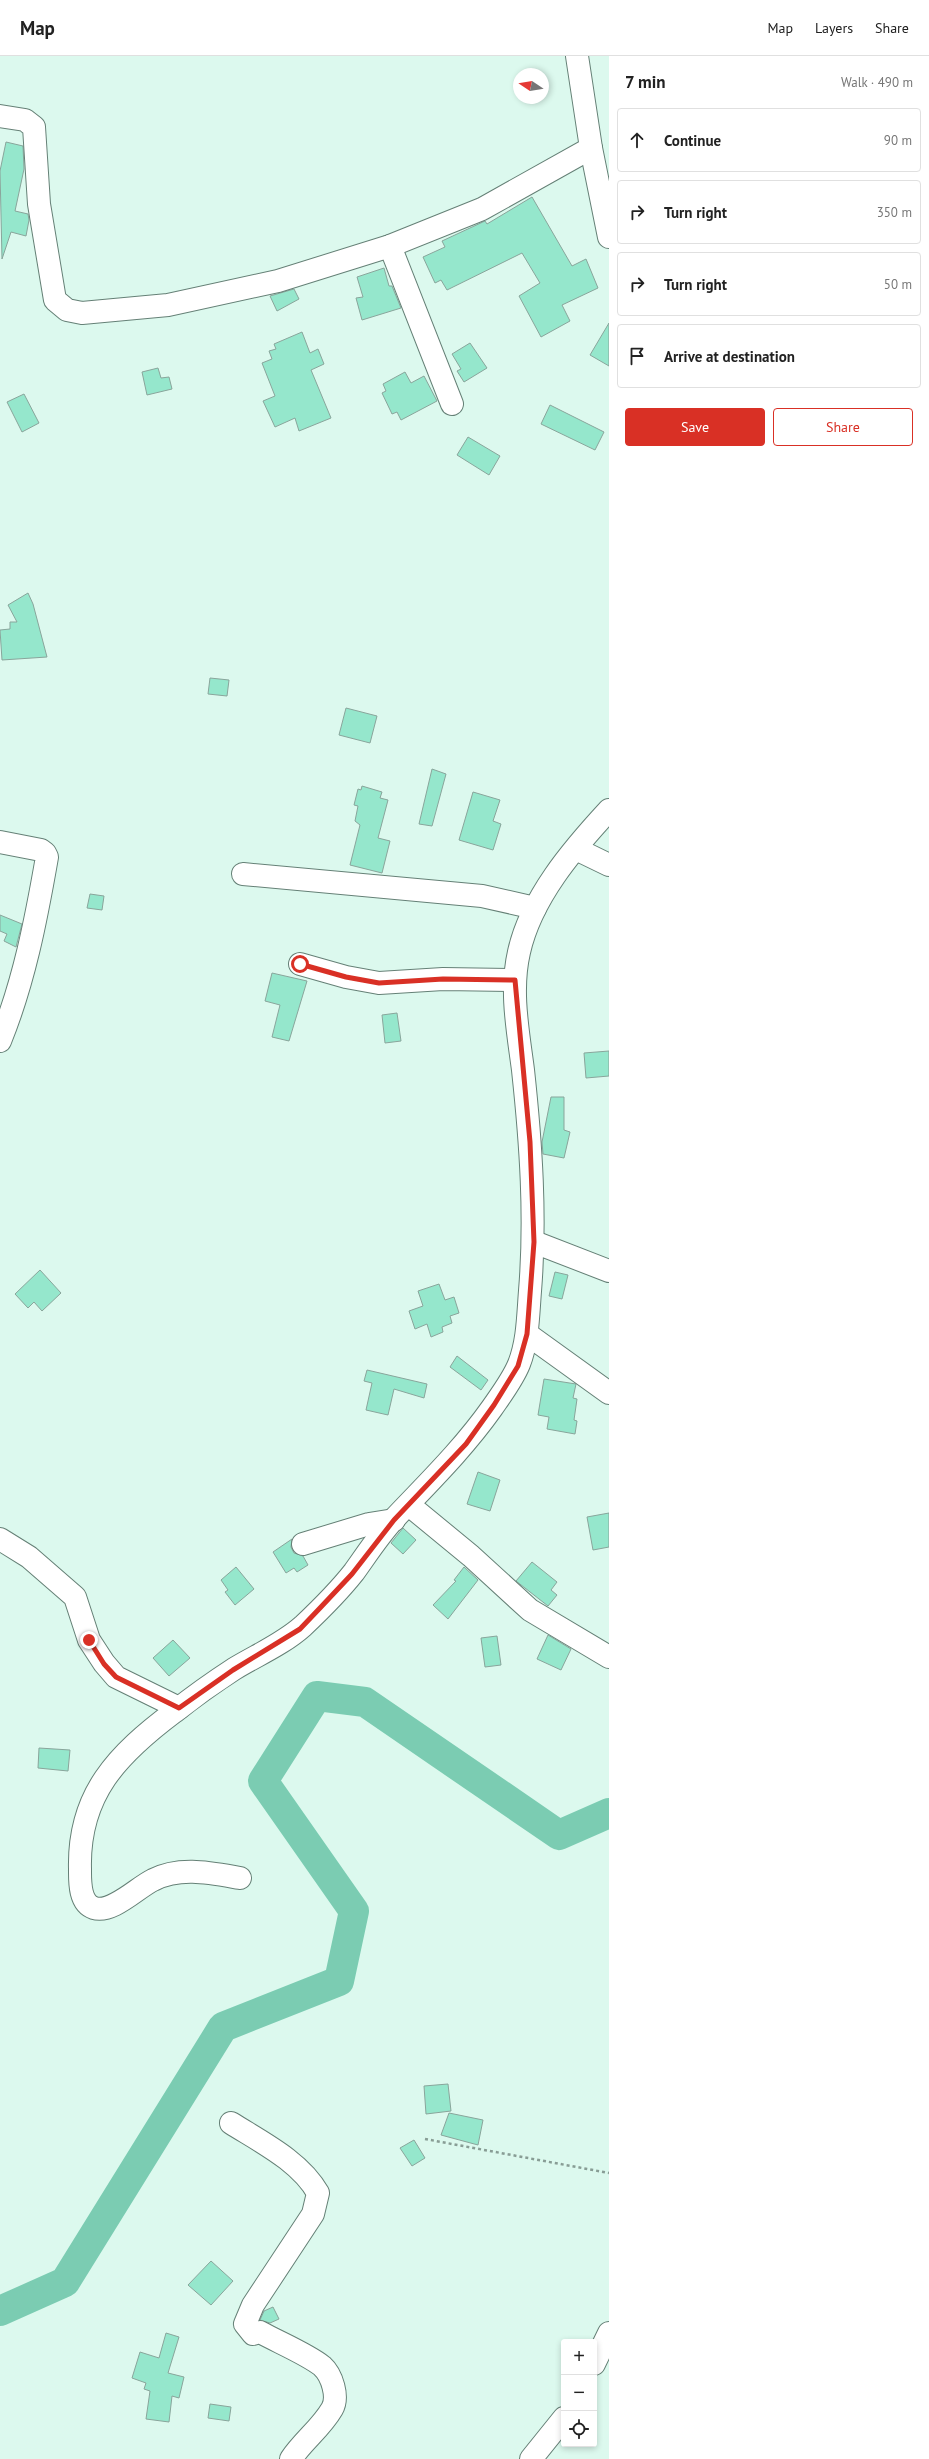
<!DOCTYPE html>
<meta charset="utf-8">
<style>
:root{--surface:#fff;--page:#f6f6f6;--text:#222;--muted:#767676;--line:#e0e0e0;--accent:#d93025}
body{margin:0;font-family:"PT Sans",sans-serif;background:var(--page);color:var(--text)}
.controls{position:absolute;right:12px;bottom:12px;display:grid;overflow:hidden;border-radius:4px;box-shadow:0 2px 6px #0003}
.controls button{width:36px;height:36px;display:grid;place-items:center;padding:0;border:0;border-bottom:1px solid var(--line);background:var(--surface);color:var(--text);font:20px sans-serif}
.compass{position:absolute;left:513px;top:12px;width:36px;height:36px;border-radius:50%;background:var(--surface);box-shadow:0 2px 6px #0003;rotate:282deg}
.stop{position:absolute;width:12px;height:12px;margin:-9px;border:3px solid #d93025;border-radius:50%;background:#fff}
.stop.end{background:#d93025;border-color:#fff;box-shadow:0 1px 4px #0008}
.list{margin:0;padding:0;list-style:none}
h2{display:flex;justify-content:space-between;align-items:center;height:52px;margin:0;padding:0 16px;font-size:17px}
h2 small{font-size:13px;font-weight:400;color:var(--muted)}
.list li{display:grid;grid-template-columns:26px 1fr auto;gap:12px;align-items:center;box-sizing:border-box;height:64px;margin:0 8px 8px;padding:0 8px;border:1px solid var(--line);border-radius:4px}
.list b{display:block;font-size:15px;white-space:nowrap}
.list em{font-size:13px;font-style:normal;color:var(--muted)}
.actions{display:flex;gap:8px;padding:12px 16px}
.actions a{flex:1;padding:9px 0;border:1px solid var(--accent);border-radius:4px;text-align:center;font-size:14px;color:var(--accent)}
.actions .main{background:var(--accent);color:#fff}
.icon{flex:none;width:22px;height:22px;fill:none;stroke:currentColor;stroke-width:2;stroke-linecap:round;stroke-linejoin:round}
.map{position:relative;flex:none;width:609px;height:2403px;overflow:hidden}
header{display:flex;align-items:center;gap:24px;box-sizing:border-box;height:56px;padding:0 20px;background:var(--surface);border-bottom:1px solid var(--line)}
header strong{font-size:19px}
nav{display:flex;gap:22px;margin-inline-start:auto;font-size:14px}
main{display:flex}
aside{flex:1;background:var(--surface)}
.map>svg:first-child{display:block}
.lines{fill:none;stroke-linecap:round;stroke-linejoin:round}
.river{stroke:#7bccb2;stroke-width:30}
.building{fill:#95e7cc;stroke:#89a59b}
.minor-casing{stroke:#658076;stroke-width:24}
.path{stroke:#889d95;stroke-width:2.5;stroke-dasharray:3 3;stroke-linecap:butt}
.minor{stroke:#fff;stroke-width:22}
.route{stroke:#d93025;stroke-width:5}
</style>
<header>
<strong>Map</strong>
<nav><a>Map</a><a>Layers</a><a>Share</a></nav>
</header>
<main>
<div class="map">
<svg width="609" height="2403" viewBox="0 0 609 2403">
<rect width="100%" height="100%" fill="#dcf9ee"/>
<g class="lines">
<polyline class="river" points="0,2255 65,2226 223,1971 339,1925 354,1855 263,1725 317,1640 365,1646 559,1779 609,1757"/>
</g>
<g class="building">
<polygon points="6,86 23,90 24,113 15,155 28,158 29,164 26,180 11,176 2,203 0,115"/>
<polygon points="532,141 572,210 586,203 598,232 562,249 570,265 541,281 519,240 540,227 522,197 447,234 441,224 435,227 423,201 445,191 442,185 485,165 487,168"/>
<polygon points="384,212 389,230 392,230 401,252 362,264 356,242 363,241 357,221"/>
<polygon points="294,233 299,243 277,255 270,240"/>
<polygon points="609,267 609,310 590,299"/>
<polygon points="302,276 310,297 318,293 324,308 311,314 331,362 299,375 295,362 275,371 263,345 275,340 262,307 272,303 269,295 276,293 274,288"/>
<polygon points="470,287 487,312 464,326 457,315 461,313 452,298"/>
<polygon points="158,312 161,322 169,321 172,333 147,339 142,316"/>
<polygon points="405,316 411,327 424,320 437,345 401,364 397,356 392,358 382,337 386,335 383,328"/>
<polygon points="24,338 39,367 22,376 7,346"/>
<polygon points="550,349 604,376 595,394 541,368"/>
<polygon points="468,381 500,400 489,419 457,399"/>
<polygon points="28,537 33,548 47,601 2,604 0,574 10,573 10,566 17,566 8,549"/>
<polygon points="210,622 229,624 227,640 208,638"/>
<polygon points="346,652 377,660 370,687 339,679"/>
<polygon points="432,713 446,718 432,770 419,768"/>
<polygon points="362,730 382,736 380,742 388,744 378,782 390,785 382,817 350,809 360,769 355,765 358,750 354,749 358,733 361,734"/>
<polygon points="473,736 500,744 493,765 501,768 493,794 459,784"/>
<polygon points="90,838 104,840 102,854 87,852"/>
<polygon points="0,859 22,868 16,891 4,885 7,878 0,875"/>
<polygon points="272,917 307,925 289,985 272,981 280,949 265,945"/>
<polygon points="397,957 401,985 385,987 382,959"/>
<polygon points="609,995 609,1020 586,1022 584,997"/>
<polygon points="551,1041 564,1041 564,1074 570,1076 564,1102 543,1098 542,1086"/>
<polygon points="40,1214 61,1237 42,1255 34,1246 28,1252 15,1238"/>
<polygon points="555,1216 568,1219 562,1243 549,1240"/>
<polygon points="439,1228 445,1244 454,1241 459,1257 450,1260 452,1267 442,1271 443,1276 431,1281 427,1268 415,1273 409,1255 423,1250 418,1235"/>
<polygon points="457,1300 488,1324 481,1334 450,1311"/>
<polygon points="367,1314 427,1328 424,1342 394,1333 388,1359 366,1354 372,1327 364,1325"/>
<polygon points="544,1323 576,1328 573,1342 577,1343 574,1364 577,1365 575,1378 547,1373 549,1361 538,1359"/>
<polygon points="478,1416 500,1424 490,1455 467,1448"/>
<polygon points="609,1457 609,1491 593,1494 587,1461"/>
<polygon points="403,1472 416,1484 403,1498 391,1487"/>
<polygon points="292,1483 291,1491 294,1497 303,1500 308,1509 297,1516 294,1512 286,1517 273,1496"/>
<polygon points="532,1506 557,1526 551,1534 557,1539 548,1550 516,1525"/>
<polygon points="236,1511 254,1533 235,1549 225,1536 228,1534 221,1524"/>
<polygon points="464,1511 478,1524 448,1563 433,1549 456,1525 454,1524"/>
<polygon points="548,1579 571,1593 561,1614 537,1603"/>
<polygon points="497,1580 501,1609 485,1611 481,1582"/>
<polygon points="173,1584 190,1602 169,1620 153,1602"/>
<polygon points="39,1692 70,1694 68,1715 38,1712"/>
<polygon points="448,2028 451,2055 426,2058 424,2030"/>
<polygon points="449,2057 483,2064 478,2089 441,2079"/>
<polygon points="414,2084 425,2102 412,2110 400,2092"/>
<polygon points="211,2205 233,2225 211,2249 188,2229"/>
<polygon points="273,2251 279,2263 270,2267 260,2264 264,2255"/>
<polygon points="166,2277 179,2281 168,2317 184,2321 179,2342 172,2340 169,2366 146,2363 150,2335 144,2333 146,2327 132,2322 140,2296 159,2302"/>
<polygon points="210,2348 231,2351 229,2365 208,2362"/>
</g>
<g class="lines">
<defs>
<g id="minor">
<polyline points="577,0 591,92 609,181"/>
<polyline points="0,60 25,64 34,71 39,148 55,244 67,254 82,257 168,249 278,225 390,190 482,153 591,92"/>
<polyline points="390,190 452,348"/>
<path d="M0 786 41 794 45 797 47 801C36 864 24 926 0 985"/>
<polyline points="576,793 609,809"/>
<polyline points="243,818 482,840 535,852"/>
<polyline points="300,908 346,921 379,927 443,923 515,924"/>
<polyline points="534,1186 609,1215"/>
<polyline points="527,1278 609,1337"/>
<polyline points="409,1449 471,1500 530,1554 609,1601"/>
<polyline points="0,1483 29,1501 75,1541 89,1584 104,1607 116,1621 179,1652"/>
<polyline points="303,1488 369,1468 394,1464"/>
<path d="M240 1822C211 1817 180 1810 153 1824 138 1831 112 1858 94 1852 79 1847 80 1825 80 1813 78 1738 118 1698 174 1656 193 1641 214 1626 234 1613 257 1599 283 1588 303 1570 321 1553 339 1535 354 1516 367 1498 379 1479 394 1463 428 1427 463 1393 492 1352 501 1339 513 1323 519 1308 528 1285 528 1260 530 1235 536 1161 531 1088 523 1014 518 975 510 935 519 896 531 842 572 794 609 754"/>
<path d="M231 2067C261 2086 300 2105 318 2137L313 2158 253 2249 245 2268 253 2278 260 2276C278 2286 307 2298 322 2310 332 2319 339 2341 332 2353 321 2372 303 2385 291 2403"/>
<polyline points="594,2308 609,2277"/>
<polyline points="531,2403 564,2362"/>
</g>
</defs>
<use href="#minor" class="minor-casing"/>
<polyline class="path" points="425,2083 609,2117"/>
<use href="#minor" class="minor"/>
</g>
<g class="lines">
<polyline class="route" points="89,1584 104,1608 116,1621 179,1652 233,1614 300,1573 320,1552 352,1518 394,1464 466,1388 494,1349 518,1310 527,1278 534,1186 530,1086 515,924 443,923 379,927 346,921 300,908"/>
</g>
</svg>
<div class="controls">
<button>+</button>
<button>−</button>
<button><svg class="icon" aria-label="locate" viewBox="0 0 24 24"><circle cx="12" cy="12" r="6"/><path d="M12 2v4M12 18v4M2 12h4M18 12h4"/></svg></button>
</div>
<svg class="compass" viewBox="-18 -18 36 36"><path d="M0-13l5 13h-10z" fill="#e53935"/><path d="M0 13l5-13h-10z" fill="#767676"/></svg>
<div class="stop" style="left:300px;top:908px"></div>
<div class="stop end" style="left:89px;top:1584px"></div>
</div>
<aside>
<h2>7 min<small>Walk · 490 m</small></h2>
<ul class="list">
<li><svg class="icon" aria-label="ahead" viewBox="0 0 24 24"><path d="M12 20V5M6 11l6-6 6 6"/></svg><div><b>Continue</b></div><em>90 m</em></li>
<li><svg class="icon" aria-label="right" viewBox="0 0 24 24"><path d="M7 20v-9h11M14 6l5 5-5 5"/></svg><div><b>Turn right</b></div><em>350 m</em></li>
<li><svg class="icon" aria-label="right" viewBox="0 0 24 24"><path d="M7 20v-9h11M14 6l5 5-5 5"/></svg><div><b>Turn right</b></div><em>50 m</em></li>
<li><svg class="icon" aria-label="arrive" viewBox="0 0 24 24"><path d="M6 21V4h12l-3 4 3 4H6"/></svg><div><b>Arrive at destination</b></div></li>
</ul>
<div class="actions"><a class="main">Save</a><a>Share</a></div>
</aside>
</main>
